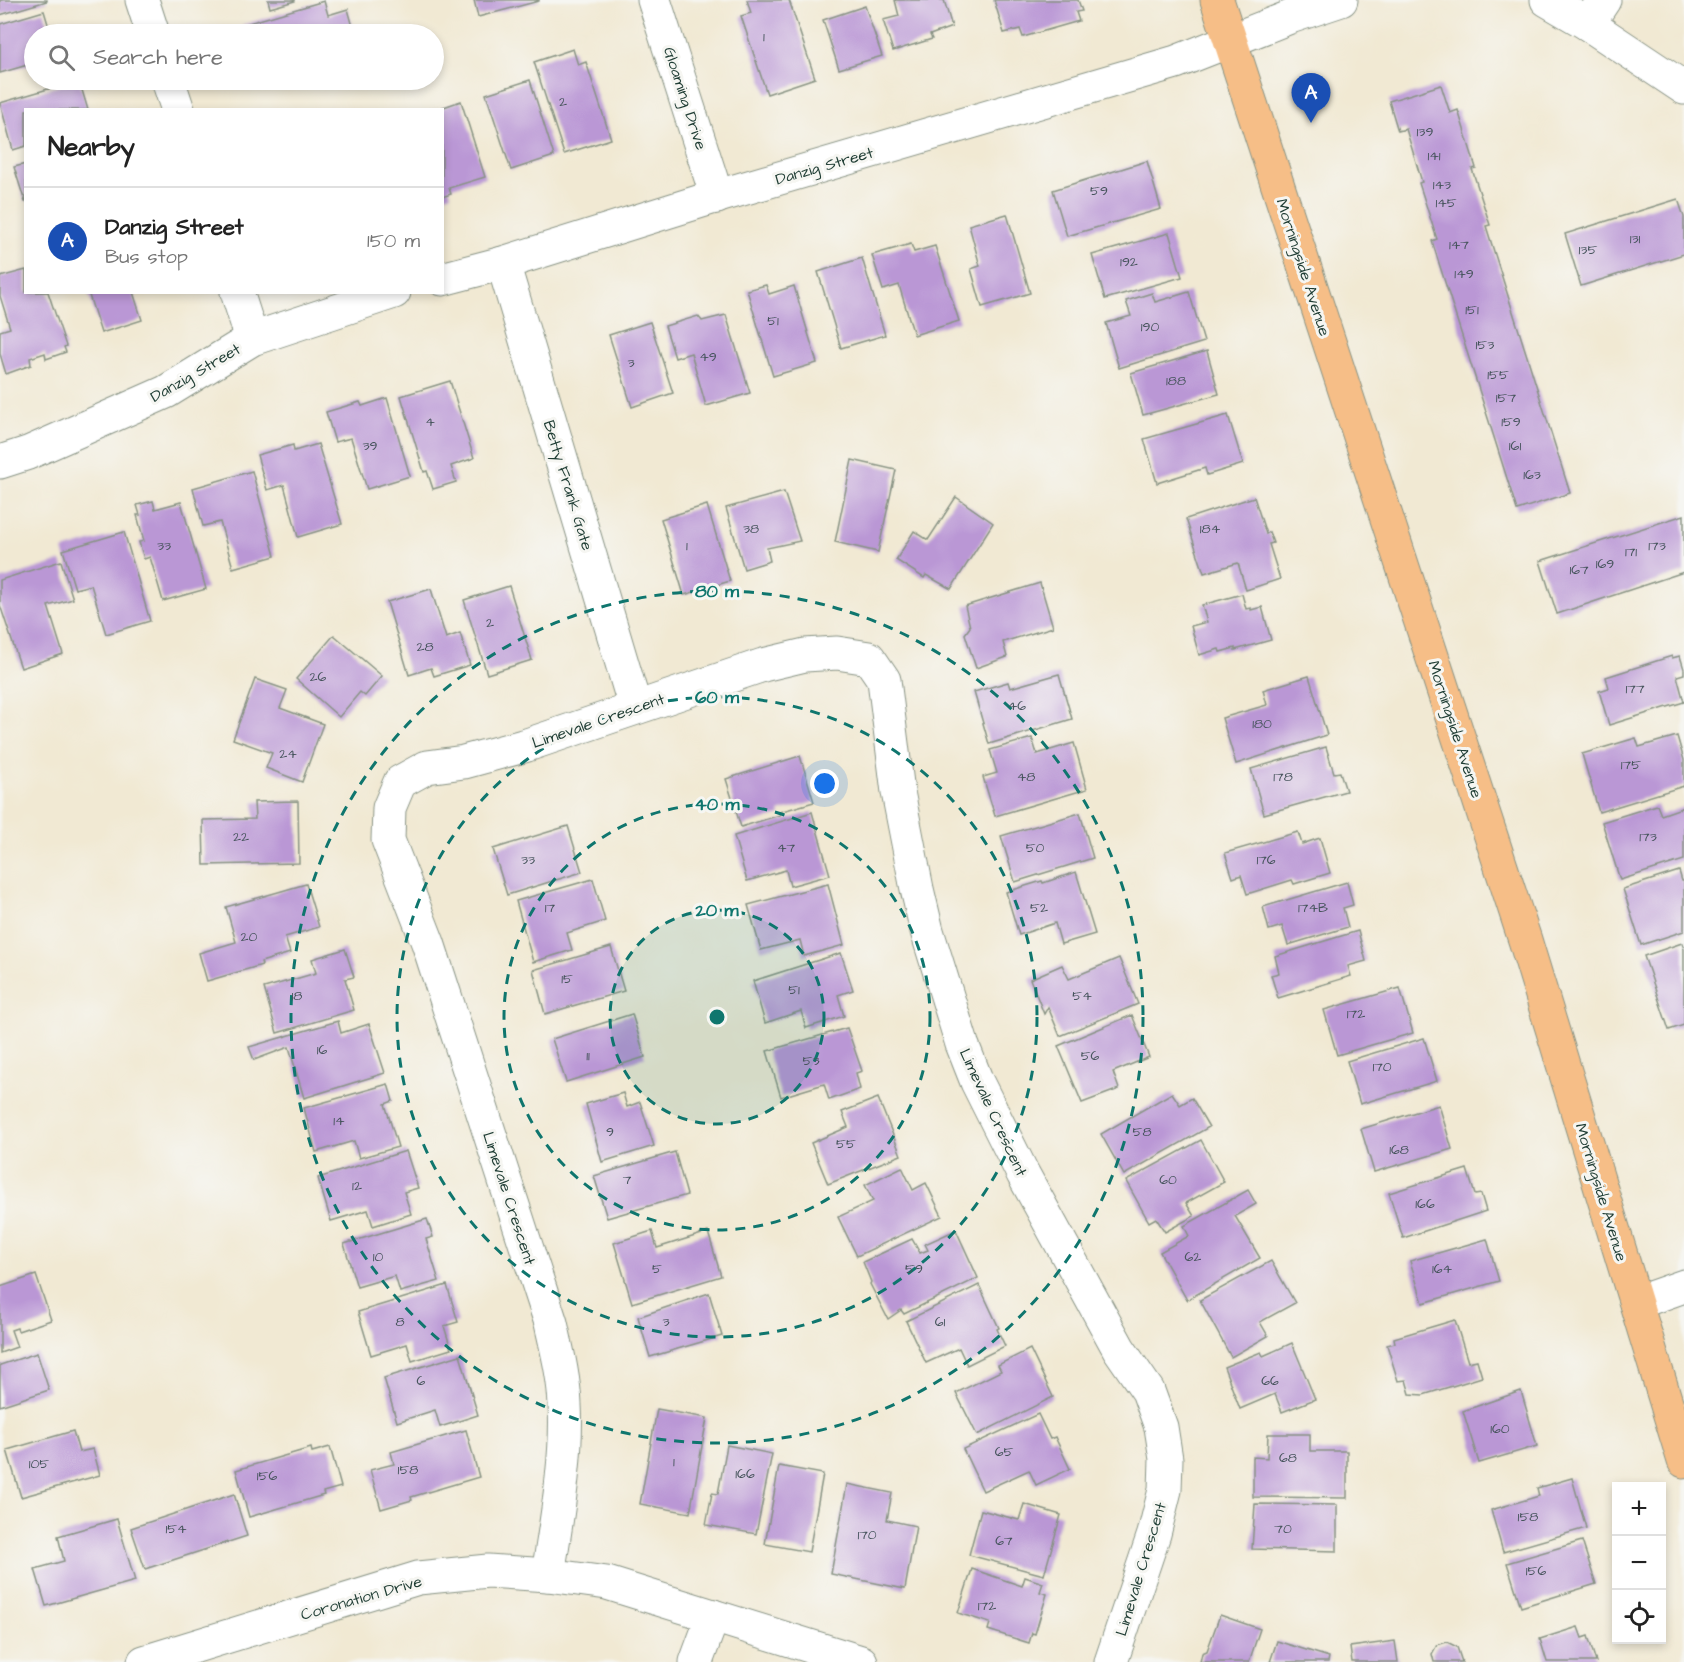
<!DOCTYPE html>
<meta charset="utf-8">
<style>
:root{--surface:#fff;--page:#f2f2f2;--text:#222;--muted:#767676;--line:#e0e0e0;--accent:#0f766e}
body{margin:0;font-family:"Architects Daughter",sans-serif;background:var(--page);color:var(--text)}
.controls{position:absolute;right:18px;bottom:18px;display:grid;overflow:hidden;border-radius:0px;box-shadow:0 3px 9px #0003}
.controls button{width:54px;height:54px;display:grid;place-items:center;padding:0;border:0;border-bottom:2px solid var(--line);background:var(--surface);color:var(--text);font:30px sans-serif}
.you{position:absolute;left:825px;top:784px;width:21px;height:21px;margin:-15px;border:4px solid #fff;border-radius:50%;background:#1a73e8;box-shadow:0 0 0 9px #1a73e833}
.badge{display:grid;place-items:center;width:39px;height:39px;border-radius:50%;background:var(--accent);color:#fff;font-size:20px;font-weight:700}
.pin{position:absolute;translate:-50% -50px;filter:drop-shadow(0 2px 3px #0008)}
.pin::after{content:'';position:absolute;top:32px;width:21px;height:18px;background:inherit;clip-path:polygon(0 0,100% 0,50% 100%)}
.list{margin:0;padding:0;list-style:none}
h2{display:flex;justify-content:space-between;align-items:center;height:78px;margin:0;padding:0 24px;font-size:26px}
h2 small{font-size:20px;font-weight:400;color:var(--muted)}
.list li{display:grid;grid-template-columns:39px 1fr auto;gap:18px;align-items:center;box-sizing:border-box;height:108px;padding:0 24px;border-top:2px solid var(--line)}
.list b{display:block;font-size:22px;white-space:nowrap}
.list p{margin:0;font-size:20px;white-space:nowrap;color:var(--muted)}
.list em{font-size:20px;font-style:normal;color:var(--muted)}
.icon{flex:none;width:33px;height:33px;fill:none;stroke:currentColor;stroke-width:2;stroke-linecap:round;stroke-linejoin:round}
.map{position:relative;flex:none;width:1684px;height:1662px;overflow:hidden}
.search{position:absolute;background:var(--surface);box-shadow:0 3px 9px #0003;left:24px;top:24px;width:420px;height:66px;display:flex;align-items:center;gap:15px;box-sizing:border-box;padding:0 21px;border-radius:33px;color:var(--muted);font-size:22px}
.panel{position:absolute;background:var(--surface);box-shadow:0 3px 9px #0003;left:24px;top:108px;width:420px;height:186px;border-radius:0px}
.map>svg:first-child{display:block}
.building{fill:#ba97d5}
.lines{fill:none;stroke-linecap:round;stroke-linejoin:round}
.minor-casing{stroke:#889384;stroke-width:35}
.major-casing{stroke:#889384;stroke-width:35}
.minor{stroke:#fff;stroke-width:33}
.major{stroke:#f6be87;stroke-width:33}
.ring{fill:none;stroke:#0f766e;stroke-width:3;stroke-dasharray:10 8}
.labels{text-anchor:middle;stroke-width:6;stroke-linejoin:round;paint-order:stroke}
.number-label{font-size:14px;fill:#46545c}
.street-label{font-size:16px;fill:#1f3d34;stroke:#f6f6f2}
.centre{fill:#0f766e;stroke:#f6f6f2;stroke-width:3}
.ring-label{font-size:18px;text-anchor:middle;font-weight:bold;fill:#0f766e;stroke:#f6f6f2;stroke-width:6;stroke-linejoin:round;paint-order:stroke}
</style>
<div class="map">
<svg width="1684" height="1662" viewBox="0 0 1684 1662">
<rect width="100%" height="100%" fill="#f6f6f2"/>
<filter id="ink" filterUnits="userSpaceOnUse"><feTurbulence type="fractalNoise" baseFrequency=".0167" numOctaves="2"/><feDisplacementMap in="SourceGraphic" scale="12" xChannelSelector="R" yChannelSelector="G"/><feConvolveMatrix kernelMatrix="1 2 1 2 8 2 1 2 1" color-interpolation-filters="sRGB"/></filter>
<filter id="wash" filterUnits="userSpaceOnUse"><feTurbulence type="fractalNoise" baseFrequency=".008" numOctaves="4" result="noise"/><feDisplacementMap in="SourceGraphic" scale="24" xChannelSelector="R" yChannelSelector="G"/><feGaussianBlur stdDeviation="1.35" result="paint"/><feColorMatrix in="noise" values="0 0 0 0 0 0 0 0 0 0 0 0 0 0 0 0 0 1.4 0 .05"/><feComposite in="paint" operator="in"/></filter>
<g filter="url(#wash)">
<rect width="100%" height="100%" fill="#f1e9d3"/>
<g id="blocks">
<g class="building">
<polygon points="0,0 47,0 47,1 0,15"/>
<polygon points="268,0 295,0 295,1 270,8"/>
<polygon points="474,0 539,0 539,1 478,17"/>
<polygon points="747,0 789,0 815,78 767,94 741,16 751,13"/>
<polygon points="895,0 944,0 952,27 930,35 932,39 893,51 883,20 899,16"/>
<polygon points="994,0 1078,0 1082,11 1076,12 1079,21 1023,37 1020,29 1004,33"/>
<polygon points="324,1 328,15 348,9 355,34 245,34 242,25"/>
<polygon points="865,6 882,56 839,69 823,20"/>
<polygon points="44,11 51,34 34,34 34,73 31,64 0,73 0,24"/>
<polygon points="573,49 578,65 586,62 611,139 564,154 534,62"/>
<polygon points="79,80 88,110 26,110 26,146 13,150 0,103"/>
<polygon points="530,80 554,156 511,170 486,94"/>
<polygon points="1441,85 1450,113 1458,110 1476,168 1472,169 1490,225 1486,226 1570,493 1517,510 1432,241 1437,239 1419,183 1422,182 1406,129 1398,131 1389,101"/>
<polygon points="461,101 485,177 449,188 451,194 442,197 442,110 438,109"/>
<polygon points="1147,161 1161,209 1067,236 1053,190"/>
<polygon points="26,164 26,202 25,202 14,167"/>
<polygon points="1678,199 1684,217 1684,254 1581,286 1565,234"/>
<polygon points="1007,214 1030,293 982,307 971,269 980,266 969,225"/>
<polygon points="1169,233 1182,277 1105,299 1092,255"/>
<polygon points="911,244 914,252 935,246 959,321 914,335 899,285 883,290 872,255"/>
<polygon points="862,258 885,335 841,348 818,272"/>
<polygon points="26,270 26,292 48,292 66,346 64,347 66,352 46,359 45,353 30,358 31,365 6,374 0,354 0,331 10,328 0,296 0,277"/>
<polygon points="766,285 769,294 794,286 817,363 773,376 747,290"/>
<polygon points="88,292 133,292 142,320 101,333"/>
<polygon points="1189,292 1204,342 1119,368 1106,323 1131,316 1126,301 1152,293 1155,302"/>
<polygon points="726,315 750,393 706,406 691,353 675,358 665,326 698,316 702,321"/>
<polygon points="650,322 673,393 632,407 609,335"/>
<polygon points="1207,351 1219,394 1143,415 1131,373"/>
<polygon points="450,381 474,458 451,466 456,482 433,489 427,471 424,472 401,396"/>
<polygon points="387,398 410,476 367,489 351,438 335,442 326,412 360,402 362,406"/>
<polygon points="1228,415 1243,464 1207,475 1205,468 1157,483 1144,439"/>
<polygon points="318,444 342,524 298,537 284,485 267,490 257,455 293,445 294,451"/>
<polygon points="852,460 896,470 878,552 835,542"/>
<polygon points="252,471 275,556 233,568 220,522 203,526 193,488"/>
<polygon points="784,492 800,541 767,548 770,561 744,569 726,508"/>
<polygon points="956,497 993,523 951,589 926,575 924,578 896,560 914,531 928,540"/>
<polygon points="1254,497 1266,534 1269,532 1273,543 1269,544 1280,579 1246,590 1238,563 1204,573 1186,519"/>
<polygon points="153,501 155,509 181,502 206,589 163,601 150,557 144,559 139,542 144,541 137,515 140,515 137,505"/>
<polygon points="707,505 730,581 684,595 661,519"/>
<polygon points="1684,515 1684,572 1557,614 1540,561"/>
<polygon points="124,532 150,621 106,634 91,585 75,589 63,550"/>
<polygon points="61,561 73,599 48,606 63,654 21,668 0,605 0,580"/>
<polygon points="1040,583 1053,627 1003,642 1007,657 976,668 965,634 970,627 965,606"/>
<polygon points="509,586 532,660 487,674 464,600"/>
<polygon points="431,589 446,638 460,633 470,665 434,676 431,668 409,675 387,602"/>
<polygon points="1242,594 1246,609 1251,608 1251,610 1262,607 1271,640 1235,650 1235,648 1220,652 1219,649 1199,655 1191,626 1207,622 1202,605"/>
<polygon points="334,635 382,676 365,696 360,692 339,717 296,679"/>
<polygon points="1672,656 1672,658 1680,656 1684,669 1684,674 1677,676 1684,702 1609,725 1599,691 1609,688 1606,677"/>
<polygon points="1059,674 1072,719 989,744 974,692 1008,682 1010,688"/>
<polygon points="1309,676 1327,735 1236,764 1222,718 1267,705 1263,690"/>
<polygon points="255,679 287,690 280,708 323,724 302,782 266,768 272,753 233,739"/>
<polygon points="1677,736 1684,760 1684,786 1599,812 1582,754 1636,738 1639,747"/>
<polygon points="1032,738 1037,754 1074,743 1087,789 995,816 983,777 997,773 990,750"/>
<polygon points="1326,747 1334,773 1340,772 1346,791 1264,814 1251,769"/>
<polygon points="800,756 814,802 779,812 780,815 741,827 726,779"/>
<polygon points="298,801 299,863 204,865 203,820 255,819 254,802"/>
<polygon points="1657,805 1661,815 1684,807 1684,860 1620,880 1602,822"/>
<polygon points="812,812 830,875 790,886 786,870 747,881 734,836"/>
<polygon points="1080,813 1093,858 1015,882 1001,836"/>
<polygon points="568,826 582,872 507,895 493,849"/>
<polygon points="1298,832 1302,844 1320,838 1330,873 1294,884 1292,880 1247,894 1241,875 1233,878 1225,853"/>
<polygon points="1679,871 1682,881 1684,881 1684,931 1641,945 1623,889"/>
<polygon points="1076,872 1095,934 1061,944 1055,923 1019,935 1006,892 1042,881 1043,883"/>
<polygon points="593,879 605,921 567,933 572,950 533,962 516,901"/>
<polygon points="1347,882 1353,905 1343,908 1348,927 1288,945 1282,926 1269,930 1263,907"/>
<polygon points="306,884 319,927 285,937 290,953 261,962 262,965 207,981 199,953 236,942 226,907"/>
<polygon points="828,884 844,945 804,956 800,940 761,950 748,905"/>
<polygon points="1358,931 1366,961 1348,966 1351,976 1278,998 1271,975 1279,973 1275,956"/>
<polygon points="1682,943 1684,949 1684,1025 1669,1030 1644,956"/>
<polygon points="611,947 624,991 545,1014 533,970"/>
<polygon points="345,949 354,977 345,979 354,1010 277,1033 264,988 316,973 312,959"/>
<polygon points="841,953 853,990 838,995 844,1016 806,1028 801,1011 765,1023 753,981"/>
<polygon points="1119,958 1138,1004 1060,1036 1048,1007 1044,1014 1030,979 1062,965 1069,979"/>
<polygon points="1400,988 1413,1033 1337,1055 1324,1010"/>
<polygon points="632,1014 645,1057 566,1082 552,1039"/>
<polygon points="1132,1015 1149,1057 1113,1072 1119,1089 1082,1103 1058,1046"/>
<polygon points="338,1021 341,1033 369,1024 385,1073 304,1098 289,1047 254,1060 249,1047"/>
<polygon points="847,1028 862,1071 856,1073 860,1089 829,1100 824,1084 781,1097 767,1051"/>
<polygon points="1424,1038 1437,1081 1360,1104 1347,1061"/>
<polygon points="388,1084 393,1101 385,1104 398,1147 359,1158 354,1141 316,1152 304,1108"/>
<polygon points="623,1093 627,1107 640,1102 654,1146 602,1162 586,1104"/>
<polygon points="1172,1093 1180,1105 1192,1098 1209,1127 1124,1175 1101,1134"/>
<polygon points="878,1098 901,1155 828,1184 811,1143 848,1127 842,1112"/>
<polygon points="1439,1105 1452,1149 1374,1172 1361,1129"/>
<polygon points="1201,1140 1224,1182 1186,1203 1194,1216 1165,1232 1156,1218 1149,1222 1126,1181"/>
<polygon points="406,1151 418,1188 404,1192 411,1214 373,1226 368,1210 331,1221 318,1178"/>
<polygon points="675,1152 687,1195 607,1218 594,1176"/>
<polygon points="902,1167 913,1190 926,1183 942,1216 857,1256 838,1217 873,1201 865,1185"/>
<polygon points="1467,1169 1475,1195 1481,1194 1486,1211 1403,1238 1389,1193"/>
<polygon points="1248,1190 1256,1204 1235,1216 1260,1258 1187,1300 1160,1252 1189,1236 1184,1226"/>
<polygon points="427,1219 433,1237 426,1239 439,1281 400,1292 395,1276 357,1287 344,1244"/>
<polygon points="956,1230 978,1278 904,1314 901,1310 888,1319 870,1284 871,1282 863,1262 912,1239 920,1253 928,1250 925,1244"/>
<polygon points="652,1231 657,1248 708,1232 721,1276 632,1303 614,1243"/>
<polygon points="1487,1239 1499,1281 1423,1303 1410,1261"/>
<polygon points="1271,1261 1295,1303 1260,1322 1268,1336 1231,1357 1200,1300"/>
<polygon points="36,1275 51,1320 18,1331 17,1328 11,1330 17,1347 0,1353 0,1287"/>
<polygon points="447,1285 458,1322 444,1326 451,1349 412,1361 407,1344 371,1355 358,1312"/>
<polygon points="979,1285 999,1328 997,1329 1005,1346 967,1365 959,1348 926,1363 906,1321"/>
<polygon points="709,1293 722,1336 650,1357 638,1317"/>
<polygon points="1455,1320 1468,1362 1477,1360 1482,1377 1423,1395 1410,1394 1406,1380 1398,1381 1387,1345 1395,1343 1394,1338"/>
<polygon points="1292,1343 1315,1399 1282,1412 1275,1394 1240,1409 1224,1367 1261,1352 1263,1356"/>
<polygon points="1030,1349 1053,1397 977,1435 956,1393 1001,1371 998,1365"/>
<polygon points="37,1353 49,1390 0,1406 0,1365"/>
<polygon points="460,1355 478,1415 440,1427 435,1410 397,1422 384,1378"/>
<polygon points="1521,1391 1537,1446 1479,1463 1463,1411"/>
<polygon points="657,1409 707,1418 690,1513 640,1504"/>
<polygon points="1038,1414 1050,1439 1055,1437 1070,1469 1036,1485 1029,1470 983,1491 963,1449"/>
<polygon points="466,1430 479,1477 411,1497 412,1500 381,1509 370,1470 394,1464 391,1452"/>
<polygon points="73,1431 79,1452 93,1449 100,1475 21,1497 7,1450"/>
<polygon points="1268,1434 1310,1434 1310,1451 1347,1451 1347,1498 1253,1497 1253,1457 1267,1458"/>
<polygon points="727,1445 772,1454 756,1534 706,1525 712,1493 718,1494"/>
<polygon points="330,1447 341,1487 323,1492 324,1495 249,1517 236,1470 311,1448 312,1452"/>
<polygon points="779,1466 823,1474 809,1552 765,1544"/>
<polygon points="1572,1478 1586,1528 1503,1552 1491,1510 1539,1496 1537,1488"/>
<polygon points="847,1484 892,1493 887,1520 916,1526 905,1589 831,1574"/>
<polygon points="234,1494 247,1536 145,1569 131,1528"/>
<polygon points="1024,1504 1061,1515 1044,1575 969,1555 981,1510 1019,1520"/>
<polygon points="1255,1504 1337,1505 1337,1551 1252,1549"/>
<polygon points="117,1519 135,1581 46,1606 35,1569 64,1561 58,1536"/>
<polygon points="1582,1541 1596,1584 1521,1607 1507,1563"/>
<polygon points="972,1569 1022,1586 1025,1577 1043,1583 1040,1592 1047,1594 1035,1634 1032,1633 1029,1643 988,1630 990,1623 958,1613"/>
<polygon points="1220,1615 1260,1629 1249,1662 1200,1662 1202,1653 1207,1651"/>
<polygon points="1578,1627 1582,1638 1588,1636 1596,1662 1547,1662 1540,1639"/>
<polygon points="1277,1641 1329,1657 1328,1662 1270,1662"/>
<polygon points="1395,1641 1398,1662 1352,1662 1350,1647"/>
<polygon points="1447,1642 1457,1647 1462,1662 1434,1662 1432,1654 1437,1645"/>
</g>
</g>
</g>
<g filter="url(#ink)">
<use href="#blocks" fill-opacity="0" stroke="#889384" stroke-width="1.5"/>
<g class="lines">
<defs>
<g id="minor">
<polyline points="142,0 153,34"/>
<polyline points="654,0 717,197"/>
<polyline points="1547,0 1588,24 1684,88"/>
<polyline points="1588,24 1604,0"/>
<polyline points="168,80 178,110"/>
<polyline points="503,263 635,707"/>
<polyline points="442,279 503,263 708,199 1176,62 1290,17 1341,0"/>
<polyline points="237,292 252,339"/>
<polyline points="0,462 28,453 166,392 252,339 394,292"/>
<polyline points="1636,1303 1684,1286"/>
<path d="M548 1575C556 1522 568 1458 565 1405 564 1377 557 1350 551 1323L428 943 388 840 389 808 400 782 427 767 464 762 527 745 763 665 805 655 837 653 869 658 884 680 898 792 917 889 927 931 962 1044 977 1082 1023 1174 1119 1349 1148 1391 1161 1427 1166 1459 1165 1490 1154 1534 1111 1662"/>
<polyline points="144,1662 418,1578 488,1571 548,1575 607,1583 861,1662"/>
<polyline points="696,1662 713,1616"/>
</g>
<polyline id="major" points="1217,0 1525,940 1684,1461"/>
</defs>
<use href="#minor" class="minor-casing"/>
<use href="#major" class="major-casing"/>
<use href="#minor" class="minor"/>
<use href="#major" class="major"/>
</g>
</g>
<circle cx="717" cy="1017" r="107" fill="#0f766e" fill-opacity=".12"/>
<g class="ring">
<circle cx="717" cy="1017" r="107"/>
<circle cx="717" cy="1017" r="213"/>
<circle cx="717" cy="1017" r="320"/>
<circle cx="717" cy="1017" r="426"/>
</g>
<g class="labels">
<g class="number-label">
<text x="764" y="41">1</text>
<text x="563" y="106">2</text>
<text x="1425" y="136">139</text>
<text x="1434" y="160">141</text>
<text x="1442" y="189">143</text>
<text x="1099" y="195">59</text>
<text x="1446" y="207">145</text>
<text x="1635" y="243">131</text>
<text x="1459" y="249">147</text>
<text x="1588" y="254">135</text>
<text x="1129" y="266">192</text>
<text x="1464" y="278">149</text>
<text x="1472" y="314">151</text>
<text x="773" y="325">51</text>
<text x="1150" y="331">190</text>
<text x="1485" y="349">153</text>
<text x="708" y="361">49</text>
<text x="631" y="367">3</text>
<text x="1498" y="379">155</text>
<text x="1176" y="385">188</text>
<text x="1506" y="402">157</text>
<text x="430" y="426">4</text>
<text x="1511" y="426">159</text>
<text x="370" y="450">39</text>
<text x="1515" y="450">161</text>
<text x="1532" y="479">163</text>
<text x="751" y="533">38</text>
<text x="1210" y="533">184</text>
<text x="164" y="550">33</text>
<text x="687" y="550">1</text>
<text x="1657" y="550">173</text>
<text x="1631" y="556">171</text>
<text x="1605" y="568">169</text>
<text x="1579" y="574">167</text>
<text x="490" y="627">2</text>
<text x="425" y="651">28</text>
<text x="318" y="681">26</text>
<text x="1635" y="693">177</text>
<text x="1017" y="710">46</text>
<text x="1262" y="728">180</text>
<text x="288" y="758">24</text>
<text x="1631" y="769">175</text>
<text x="1026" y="781">48</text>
<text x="1283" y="781">178</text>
<text x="241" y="841">22</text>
<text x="1648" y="841">173</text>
<text x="786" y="852">47</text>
<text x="1035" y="852">50</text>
<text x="528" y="864">33</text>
<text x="1266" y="864">176</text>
<text x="550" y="912">17</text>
<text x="1039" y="912">52</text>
<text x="1313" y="912">174B</text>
<text x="249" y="941">20</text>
<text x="567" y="983">15</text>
<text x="794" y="994">51</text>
<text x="297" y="1000">18</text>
<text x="1082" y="1000">54</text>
<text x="1356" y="1018">172</text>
<text x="322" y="1054">16</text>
<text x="588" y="1060">11</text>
<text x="1090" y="1060">56</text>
<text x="811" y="1065">53</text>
<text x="1382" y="1071">170</text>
<text x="339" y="1125">14</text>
<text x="610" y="1136">9</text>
<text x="1142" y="1136">58</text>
<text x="846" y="1148">55</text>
<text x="1399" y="1154">168</text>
<text x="627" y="1184">7</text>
<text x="1168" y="1184">60</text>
<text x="357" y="1190">12</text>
<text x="1425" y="1208">166</text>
<text x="378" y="1261">10</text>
<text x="1193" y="1261">62</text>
<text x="657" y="1273">5</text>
<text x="914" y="1273">59</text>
<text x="1442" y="1273">164</text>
<text x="400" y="1326">8</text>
<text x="666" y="1326">3</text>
<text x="940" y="1326">61</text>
<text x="421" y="1385">6</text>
<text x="1270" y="1385">66</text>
<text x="1500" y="1433">160</text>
<text x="1004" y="1456">65</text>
<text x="1288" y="1462">68</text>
<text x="674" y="1466">1</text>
<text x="39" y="1468">105</text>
<text x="408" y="1474">158</text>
<text x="745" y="1478">166</text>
<text x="267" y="1480">156</text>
<text x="1528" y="1521">158</text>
<text x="176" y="1533">154</text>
<text x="1283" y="1533">70</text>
<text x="867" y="1539">170</text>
<text x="1004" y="1545">67</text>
<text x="1536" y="1575">156</text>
<text x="987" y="1610">172</text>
</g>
<g class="street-label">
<text transform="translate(686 98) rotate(72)" y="6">Gloaming Drive</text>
<text transform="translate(824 165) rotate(-16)" y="6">Danzig Street</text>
<text transform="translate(1304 267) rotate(72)" y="6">Morningside Avenue</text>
<text transform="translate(195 372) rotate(-30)" y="6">Danzig Street</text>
<text transform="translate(569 485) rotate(73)" y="6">Betty Frank Gate</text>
<text transform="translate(598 720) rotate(-19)" y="6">Limevale Crescent</text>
<text transform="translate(1456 729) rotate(72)" y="6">Morningside Avenue</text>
<text transform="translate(994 1112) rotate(65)" y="6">Limevale Crescent</text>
<text transform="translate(1602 1192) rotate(73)" y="6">Morningside Avenue</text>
<text transform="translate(510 1198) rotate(72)" y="6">Limevale Crescent</text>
<text transform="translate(1140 1569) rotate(-73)" y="6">Limevale Crescent</text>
<text transform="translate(361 1597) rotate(-16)" y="6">Coronation Drive</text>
</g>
</g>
<circle cx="717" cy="1017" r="9" class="centre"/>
<g class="ring-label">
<text x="717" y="597">80 m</text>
<text x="717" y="703">60 m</text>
<text x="717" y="810">40 m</text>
<text x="717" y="916">20 m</text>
</g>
</svg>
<div class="controls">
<button>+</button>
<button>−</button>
<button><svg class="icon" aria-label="locate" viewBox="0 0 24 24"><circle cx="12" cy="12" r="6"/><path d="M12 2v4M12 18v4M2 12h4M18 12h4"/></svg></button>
</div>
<div class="you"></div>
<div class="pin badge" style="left:1311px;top:123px;background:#1a4fb4">A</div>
<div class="search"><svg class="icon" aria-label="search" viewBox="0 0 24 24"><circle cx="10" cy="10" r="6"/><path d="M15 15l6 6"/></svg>Search here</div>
<section class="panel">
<h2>Nearby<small></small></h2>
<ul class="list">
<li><span class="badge" style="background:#1a4fb4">A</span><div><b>Danzig Street</b><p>Bus stop</p></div><em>150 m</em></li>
</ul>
</section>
</div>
